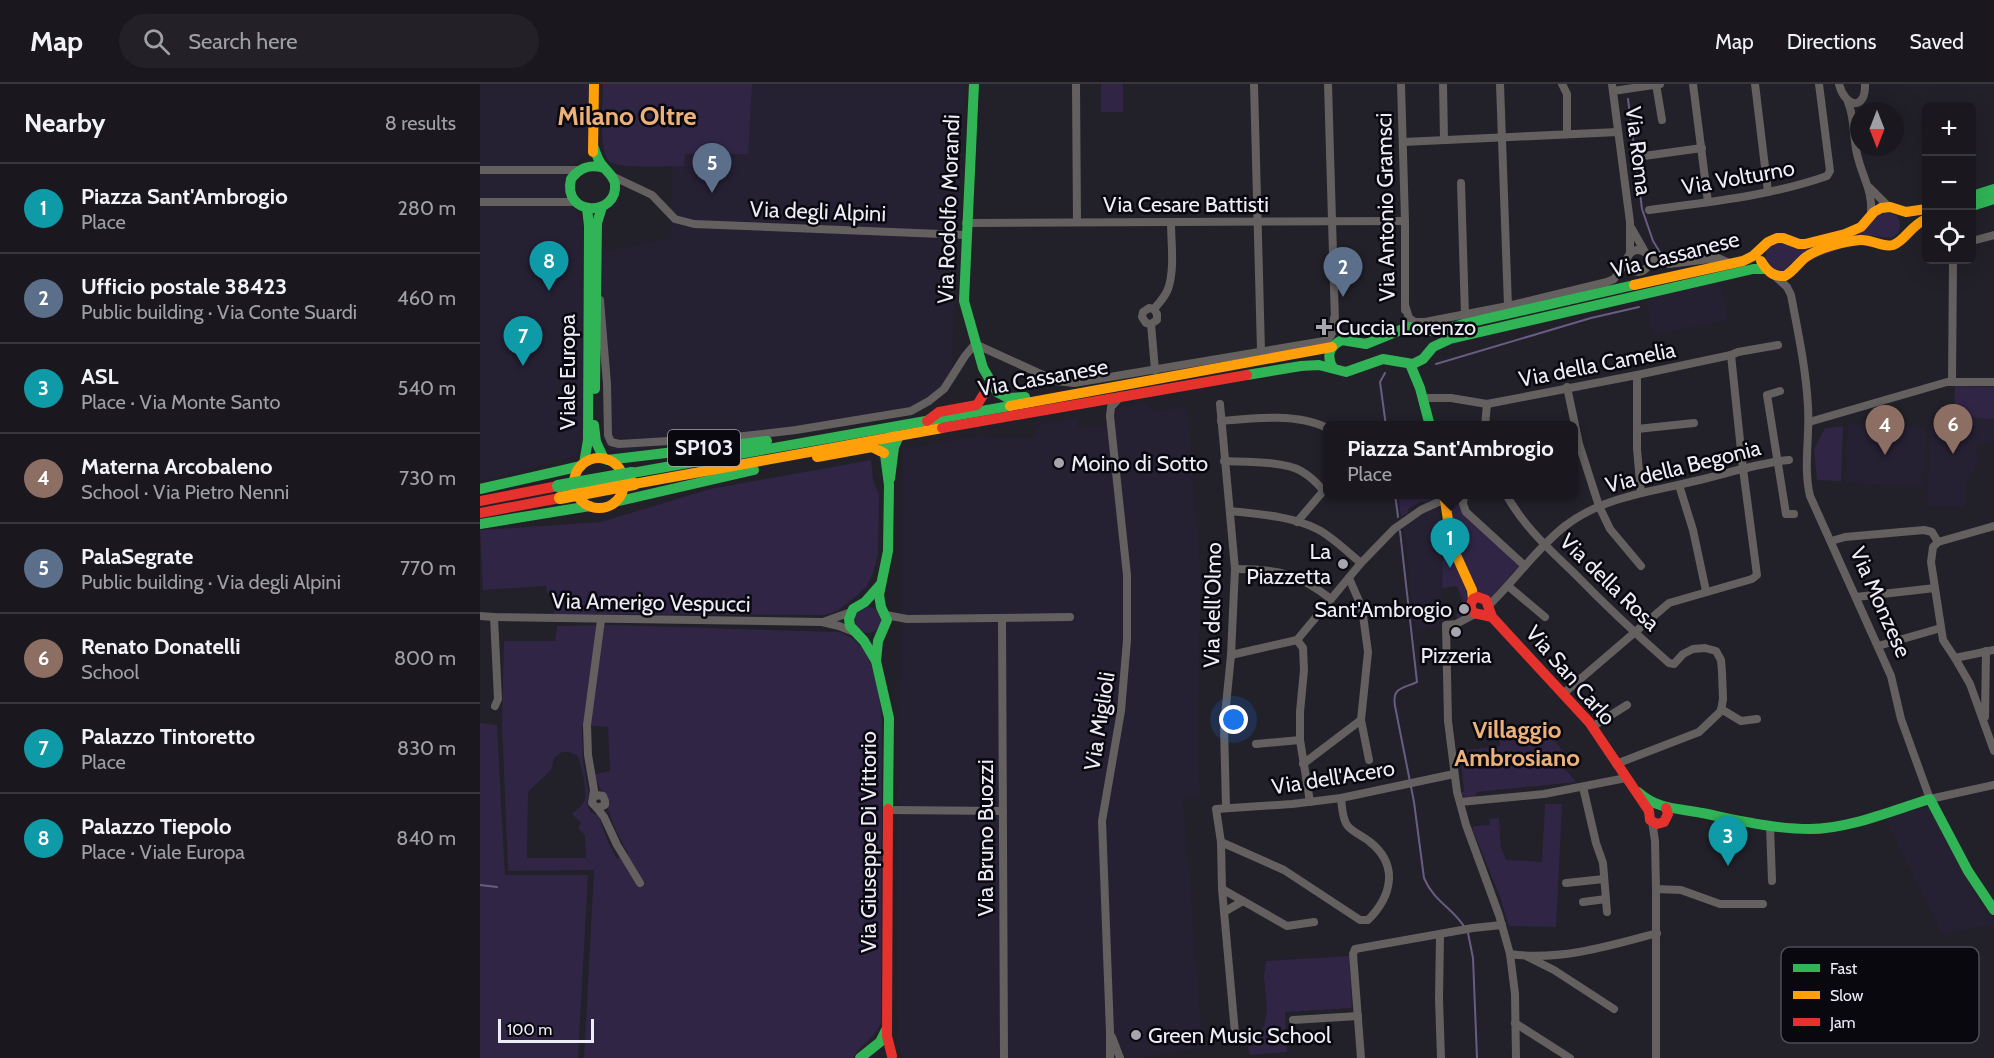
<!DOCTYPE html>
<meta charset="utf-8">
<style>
:root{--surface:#1a181e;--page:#232127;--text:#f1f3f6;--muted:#9fa0a4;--line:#38373c;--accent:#a7a5ae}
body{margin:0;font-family:Cabin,sans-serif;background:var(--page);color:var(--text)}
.controls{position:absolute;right:18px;top:18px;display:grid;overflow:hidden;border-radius:9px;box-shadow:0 6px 24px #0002}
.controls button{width:54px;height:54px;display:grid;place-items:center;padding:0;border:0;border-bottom:2px solid var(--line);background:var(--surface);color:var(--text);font:30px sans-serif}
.compass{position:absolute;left:1370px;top:18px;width:54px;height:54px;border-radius:50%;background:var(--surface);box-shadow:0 6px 24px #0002;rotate:180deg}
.scale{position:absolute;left:18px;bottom:15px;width:96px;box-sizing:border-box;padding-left:6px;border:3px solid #eeecf6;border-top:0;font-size:16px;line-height:21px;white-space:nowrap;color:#eeecf6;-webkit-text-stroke:4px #0a080f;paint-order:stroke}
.you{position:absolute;left:754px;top:636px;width:21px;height:21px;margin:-15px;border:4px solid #fff;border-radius:50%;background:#1a73e8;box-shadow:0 0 0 9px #1a73e833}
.badge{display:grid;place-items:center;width:39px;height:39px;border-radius:50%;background:var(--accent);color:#fff;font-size:20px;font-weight:700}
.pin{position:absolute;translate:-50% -50px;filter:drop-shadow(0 2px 3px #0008)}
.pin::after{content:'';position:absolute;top:32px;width:21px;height:18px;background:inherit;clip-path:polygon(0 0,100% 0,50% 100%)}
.popup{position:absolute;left:843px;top:337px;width:255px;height:78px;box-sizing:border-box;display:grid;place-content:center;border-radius:9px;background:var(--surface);filter:drop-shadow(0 2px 4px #0005);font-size:20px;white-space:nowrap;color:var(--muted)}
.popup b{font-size:22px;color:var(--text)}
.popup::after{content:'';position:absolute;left:50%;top:100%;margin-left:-12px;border:12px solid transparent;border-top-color:var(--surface)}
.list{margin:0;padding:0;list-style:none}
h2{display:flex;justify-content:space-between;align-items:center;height:78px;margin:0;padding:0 24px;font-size:26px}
h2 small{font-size:20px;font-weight:400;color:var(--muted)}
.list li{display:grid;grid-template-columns:39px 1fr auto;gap:18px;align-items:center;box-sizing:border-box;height:90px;padding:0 24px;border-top:2px solid var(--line)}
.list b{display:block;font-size:22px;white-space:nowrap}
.list p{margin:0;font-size:20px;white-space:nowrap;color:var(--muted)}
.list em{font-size:20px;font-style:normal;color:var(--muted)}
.icon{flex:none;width:33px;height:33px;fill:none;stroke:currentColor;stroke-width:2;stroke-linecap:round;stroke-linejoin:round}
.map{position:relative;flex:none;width:1514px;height:974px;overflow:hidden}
header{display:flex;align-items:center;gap:36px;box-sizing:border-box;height:84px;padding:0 30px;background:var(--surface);border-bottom:2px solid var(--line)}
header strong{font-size:28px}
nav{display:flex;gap:33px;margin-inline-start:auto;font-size:21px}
.search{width:420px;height:54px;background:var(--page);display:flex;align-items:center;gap:15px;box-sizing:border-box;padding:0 21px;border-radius:33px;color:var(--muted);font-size:22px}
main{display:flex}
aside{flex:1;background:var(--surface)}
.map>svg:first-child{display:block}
.built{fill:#262033}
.green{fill:#302545;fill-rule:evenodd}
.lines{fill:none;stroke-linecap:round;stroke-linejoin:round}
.stream{stroke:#695c84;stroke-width:2}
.street{stroke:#63605f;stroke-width:8}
.fast{stroke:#30b455;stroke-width:10}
.slow{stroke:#ff9f0a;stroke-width:10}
.jam{stroke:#e5322d;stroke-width:10}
.fast-bridge{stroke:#30b455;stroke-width:12}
.slow-bridge{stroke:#ff9f0a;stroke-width:12}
.poi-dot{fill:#a7a5ae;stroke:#0a080f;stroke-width:2}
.labels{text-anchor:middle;stroke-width:5;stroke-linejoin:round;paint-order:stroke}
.shield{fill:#0a080f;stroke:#aaa8b1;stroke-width:1.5}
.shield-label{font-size:21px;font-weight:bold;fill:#eeecf6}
.street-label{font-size:22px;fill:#eeecf6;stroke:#0a080f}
.poi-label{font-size:22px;fill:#eeecf6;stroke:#0a080f;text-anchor:start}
.neighbourhood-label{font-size:24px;font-weight:bold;fill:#ecb179;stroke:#0a080f}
.quarter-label{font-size:26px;font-weight:bold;fill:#ecb179;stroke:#0a080f}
.key{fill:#0a080f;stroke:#4e4c54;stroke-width:1.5}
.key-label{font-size:16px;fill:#eeecf6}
</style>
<header>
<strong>Map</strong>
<div class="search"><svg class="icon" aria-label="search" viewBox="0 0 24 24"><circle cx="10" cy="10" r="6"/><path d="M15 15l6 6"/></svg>Search here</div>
<nav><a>Map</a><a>Directions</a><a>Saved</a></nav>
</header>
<main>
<aside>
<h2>Nearby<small>8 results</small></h2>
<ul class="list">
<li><span class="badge" style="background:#0f9aa8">1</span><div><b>Piazza Sant'Ambrogio</b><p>Place</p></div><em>280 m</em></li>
<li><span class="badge" style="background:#5c6f8a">2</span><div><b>Ufficio postale 38423</b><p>Public building · Via Conte Suardi</p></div><em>460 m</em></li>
<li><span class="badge" style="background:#0f9aa8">3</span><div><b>ASL</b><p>Place · Via Monte Santo</p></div><em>540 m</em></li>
<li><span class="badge" style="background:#8d6e63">4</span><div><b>Materna Arcobaleno</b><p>School · Via Pietro Nenni</p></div><em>730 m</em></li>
<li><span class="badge" style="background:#5c6f8a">5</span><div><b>PalaSegrate</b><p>Public building · Via degli Alpini</p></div><em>770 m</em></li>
<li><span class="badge" style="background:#8d6e63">6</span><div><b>Renato Donatelli</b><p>School</p></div><em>800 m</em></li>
<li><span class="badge" style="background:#0f9aa8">7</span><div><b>Palazzo Tintoretto</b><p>Place</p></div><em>830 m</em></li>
<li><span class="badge" style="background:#0f9aa8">8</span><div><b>Palazzo Tiepolo</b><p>Place · Viale Europa</p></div><em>840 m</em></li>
</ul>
</aside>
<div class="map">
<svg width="1514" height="974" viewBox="0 0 1514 974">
<rect width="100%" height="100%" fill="#222028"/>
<g class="built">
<polygon points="0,0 110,0 110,63 101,75 94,80 86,80 85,109 103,139 103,359 97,372 0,398"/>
<polygon points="272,0 485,0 471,300 461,312 450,321 257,356 140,367 131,366 125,362 123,354 122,168 190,154 192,82 204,81 205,70"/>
<polygon points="1241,195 1248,236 1173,251 1166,215"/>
<polygon points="668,319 673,328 707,322 721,493 717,671 721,713 703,714 723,964 659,974 645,974 643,971 634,971 629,974 423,974 419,962 418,780 423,365 496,352 555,354 556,342 597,333 598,343 627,341 626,331 634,330 638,323"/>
<polygon points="1459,332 1514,335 1514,355 1509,359 1496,362 1499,379 1495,380 1494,386 1485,402 1485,416 1486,424 1447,422 1450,342 1459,342"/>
<polygon points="1368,340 1446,343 1443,402 1365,399"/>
<polygon points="956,423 959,425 962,458 961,534 958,543 935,544 924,442"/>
<polygon points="1448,722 1501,821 1514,837 1514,841 1462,850 1405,734"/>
</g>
<g class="green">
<path d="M123 0H272L268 70H205L204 82C189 82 140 85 130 78 118 69 123 15 123 0Z"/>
<rect x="621" y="0" width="22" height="28"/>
<path d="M1403 127 1416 131C1423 140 1421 149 1411 154L1393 152 1312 184 1296 188 1285 177 1286 166 1297 157 1315 162 1394 136Z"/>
<polygon points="1475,302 1514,303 1514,335 1474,333"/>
<polygon points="1363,342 1361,397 1337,396 1334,365 1345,344"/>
<polygon points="391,376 393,396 399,411 398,470 393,489 387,502 374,514 357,527 345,531 74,530 74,509 67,509 66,502 3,506 0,446 121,438 230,405"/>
<polygon points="918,411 952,411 953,415 945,419 942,417 928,425 928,429 921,433"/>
<polygon points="980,414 981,424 1040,481 1010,514 1002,509 997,508 977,464 969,417"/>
<polygon points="963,458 991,514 987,529 977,535 976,530 979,529 978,523 984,520 977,502 962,504"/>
<circle cx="388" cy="536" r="13"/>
<path d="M135 541 357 548C395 556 399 606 402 637L401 938C395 956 381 959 373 974H104L114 786 28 787 22 638 24 557H75L77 542ZM102 641 128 643 130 687 115 690C117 701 124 710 127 721 132 739 138 752 148 769L137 775 128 758 119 733 110 727 107 720 109 711 103 678ZM82 668H88L97 671C101 676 107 708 105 715 103 721 97 725 92 730L101 739 98 744 105 751 106 774H47L48 708 71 686 74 674Z"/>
<polygon points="0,639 17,641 25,791 108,791 98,974 0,974"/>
<polygon points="1049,646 1073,654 1083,668 1076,674 1096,698 997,708 995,714 987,714 980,710 984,707 980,667 1020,662 1018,649"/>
<polygon points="1065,720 1082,720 1076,843 1029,842 1020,813 992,744 995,742 1010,741 1009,735 1019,734 1021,763 1026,776 1062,778"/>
<polygon points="869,872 872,924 805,928 807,968 770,971 767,960 784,942 787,927 784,892 786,877"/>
</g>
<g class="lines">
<g class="stream">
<polyline points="1148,15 1162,125 1173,157 1181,170"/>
<polyline points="956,280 1111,234 1159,223"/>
<polyline points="905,289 900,298 906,342"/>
<polyline points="915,410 918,433"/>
<path d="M920 447 937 598C922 605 912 603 915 622L934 718 944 794C954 818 973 824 985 844"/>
<polyline points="0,801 17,803"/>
<polyline points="988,849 993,874 997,974"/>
</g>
<g class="street">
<polyline points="596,0 597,138"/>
<polyline points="774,0 781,267"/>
<polyline points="848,0 855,238"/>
<polyline points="921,0 925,137 925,226"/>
<polyline points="963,0 964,56"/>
<polyline points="1020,0 1028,222"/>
<polyline points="1082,0 1087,10 1087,50"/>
<polyline points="1132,0 1150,138 1150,169"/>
<polyline points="1176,0 1182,36"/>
<polyline points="1213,0 1228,118"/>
<polyline points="1275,0 1288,108"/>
<path d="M1359 0C1365 24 1386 27 1385 0"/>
<polyline points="1133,7 1180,0"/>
<path d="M1368 18C1375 35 1373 52 1377 70 1382 93 1393 106 1391 130"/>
<polyline points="923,58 1138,48"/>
<polyline points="1164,72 1222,64"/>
<polyline points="0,86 99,86"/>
<polyline points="132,92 172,111 195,135 214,140 486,151"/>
<polyline points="981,99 985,231"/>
<polyline points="1390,104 1409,123"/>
<polyline points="0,118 96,118"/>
<path d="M1169 126C1229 118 1290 112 1347 92L1350 87 1339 0"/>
<polyline points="486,139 925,137"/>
<polyline points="1152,145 1165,168"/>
<polyline points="1492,157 1514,151"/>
<circle cx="1158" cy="177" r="11"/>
<polyline points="1169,173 1189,180 1238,174 1249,179"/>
<path d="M1296 193 1307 203 1311 211C1318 248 1326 285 1328 323 1330 352 1323 383 1330 412L1411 592 1421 635 1450 715 1514 701"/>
<path d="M120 216 127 300 128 351 131 358 139 360 255 353 316 346 431 327 449 317 464 305 485 272 495 260 576 297 594 299 844 257C854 253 853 244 854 234"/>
<polyline points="925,221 929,234 935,238 945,238 1028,222 1127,198 1134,195 1147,177"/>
<path d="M674 225 677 230V236L671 240 666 239 662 233 663 228 669 224 674 225C679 219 685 213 688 205 695 185 691 159 691 138"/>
<polyline points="671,240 675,286"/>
<polyline points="1157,291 1157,365 1161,409"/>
<polyline points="1472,297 1473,176"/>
<polyline points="1087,303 1099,360 1119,422 1130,445 1161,482"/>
<polyline points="1300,307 1287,311 1306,430 1314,430"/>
<polyline points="943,314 971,314 1007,320 1157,291 1251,271 1258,268 1298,261"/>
<polyline points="740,320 755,485 751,571 744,642 746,723"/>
<path d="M741 337C773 334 818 329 847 344"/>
<polyline points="1329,338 1467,298 1514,298"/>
<polyline points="1005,342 1007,320"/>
<polyline points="1157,345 1214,339"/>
<path d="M744 377C765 378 803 377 821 387 830 392 837 399 843 406"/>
<polyline points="1199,401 1213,446 1226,507"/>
<polyline points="984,410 983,420 986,428 1045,482"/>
<path d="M1026 410C1043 442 1070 466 1095 490 1125 521 1156 550 1189 579L1194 580 1203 570 1213 565 1225 564 1236 567 1241 576 1242 588 1243 615 1241 627 1219 648 1136 680"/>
<path d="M750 427C778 430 811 432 837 445 853 453 867 468 881 479"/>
<polyline points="817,438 845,405"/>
<polyline points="1351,457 1365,453 1444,446 1452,448 1458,458"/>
<polyline points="1458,458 1453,463 1451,478 1463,556 1475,574 1490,600 1514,667"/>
<polyline points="1458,458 1514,442"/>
<path d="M755 485C798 485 817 489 851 515"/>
<polyline points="1028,502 1065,533"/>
<polyline points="1376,513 1455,504"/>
<path d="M1009 521C1035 496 1056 465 1085 442 1122 413 1171 408 1215 397 1246 390 1277 379 1309 376"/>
<polyline points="995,530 976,540 966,541 968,637 977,708 986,741 1019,831 1030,870 1035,910 1036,974"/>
<polyline points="406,531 427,535 590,533"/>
<polyline points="0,532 14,533 342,538 359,542 374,548"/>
<polyline points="14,533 18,615 15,622"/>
<polyline points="522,534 524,974"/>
<polyline points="343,538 371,528"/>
<polyline points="817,556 823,564 824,586 820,628 820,656 830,718"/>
<polyline points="1398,562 1461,544"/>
<polyline points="751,571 817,556 881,479 914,445 941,426 965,415"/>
<polyline points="1475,574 1514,566"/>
<polyline points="1084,609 1189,519 1272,495 1277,491 1263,385 1251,271"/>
<polyline points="1241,625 1261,637 1277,635"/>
<polyline points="1505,633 1506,567"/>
<polyline points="881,636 889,676"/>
<polyline points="1112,643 1147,621"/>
<polyline points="776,660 820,656"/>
<polyline points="823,680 881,636 888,568 882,524 869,494"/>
<polyline points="1103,703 1116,759 1123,779 1127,828"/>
<polyline points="113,714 117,711 123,712 125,717 125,721 117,724 112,719 114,706 108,671 107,641 121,536"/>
<polyline points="980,718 1064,710 1146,694"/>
<polyline points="117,724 124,733 137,761 160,799"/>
<polyline points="409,726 523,727"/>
<polyline points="1172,737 1175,757 1176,805 1176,974"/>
<polyline points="1290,742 1292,797"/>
<path d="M741 758 804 786 880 836H888C912 812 919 781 890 758 883 752 872 748 867 741 862 734 862 722 861 714"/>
<polyline points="1086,799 1124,795"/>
<polyline points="742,805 807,842 834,838"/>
<polyline points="1176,805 1201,806 1240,820 1283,820"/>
<polyline points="1103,818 1126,815"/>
<polyline points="744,828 763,817"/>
<polyline points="960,851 959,915 961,974"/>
<path d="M1030 870C1080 877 1129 862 1177 849"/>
<polyline points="1048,873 1074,886 1134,925"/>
<polyline points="813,936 878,932"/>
<polyline points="1035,939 1090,974"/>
<polyline points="755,949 742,805 741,758 736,725 812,720 861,714 974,690"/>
<polyline points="632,953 640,974"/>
<polyline points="630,974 630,948 622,737 641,627 647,556 647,491 630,332 631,323 640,313"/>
<polyline points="881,974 873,870 875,865 993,844 1022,841"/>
</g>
<g class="fast">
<polyline points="494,0 484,217 503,284 517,308 528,314 545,313"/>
<path d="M114 64C116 70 118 76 122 81 127 88 134 92 135 100 138 133 82 133 91 95 100 83 110 80 124 84"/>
<polyline points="1492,112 1514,105"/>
<polyline points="1492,122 1514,115"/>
<polyline points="930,280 940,304 950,342"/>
<path d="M853 284C846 272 849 262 862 256L886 260 928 243 957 248 983 240 1154 201"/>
<polyline points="767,291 821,282 839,281 866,288 903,275 933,280 943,275 953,263 970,255 1273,185 1285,185"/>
<polyline points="115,305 117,139 122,123"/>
<polyline points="114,341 116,358 124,375"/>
<polyline points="127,376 287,357"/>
<polyline points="104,379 108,356 109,142 107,124"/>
<polyline points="152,389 530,322"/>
<polyline points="410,395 414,363 419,352"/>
<polyline points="0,405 101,382"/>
<polyline points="135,418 274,386"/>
<polyline points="0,440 110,422"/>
<polyline points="396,577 384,557 370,542 369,535 373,525 385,518 400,501"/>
<path d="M1158 708C1178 726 1197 724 1222 729 1257 736 1294 745 1330 745 1369 745 1413 726 1450 715L1488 787 1514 826"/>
<polyline points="408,725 409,634 396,577 398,557 407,536 401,523 399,511 408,467 409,401 404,363 414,349"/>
<polyline points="380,974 400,958 406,946"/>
</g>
<g class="slow">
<polyline points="113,68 114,0"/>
<path d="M1281 177C1287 187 1293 193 1305 192 1314 187 1318 179 1326 173 1338 164 1366 157 1380 156 1392 155 1402 164 1413 161 1425 157 1430 142 1446 135"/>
<polyline points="1154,201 1263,177 1273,172 1288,158 1297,154 1303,154 1319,160 1325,160 1365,150 1381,143 1394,128 1401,124 1410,123 1426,128 1446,125"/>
<polyline points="530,322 852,263"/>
<polyline points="337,373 392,363 404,369"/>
<circle cx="119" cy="399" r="25"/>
<polyline points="154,400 462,344"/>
<polyline points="964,410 972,462 992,506 993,515"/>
</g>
<g class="jam">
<polyline points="447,337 459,328 497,321 505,308"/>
<polyline points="462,344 767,291"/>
<polyline points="0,417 78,402"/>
<polyline points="0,429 80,414"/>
<polyline points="1012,533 994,529 990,523 993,515 998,513 1006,516 1012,533 1109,638 1169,727 1170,736 1177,740 1184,738 1188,730 1186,724"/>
<polyline points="408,725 407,952 412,972"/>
</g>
<polyline class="fast-bridge" points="78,402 152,389"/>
<polyline class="slow-bridge" points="80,414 154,400"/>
</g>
<g class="poi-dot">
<path d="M841 234h6v6h6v6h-6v6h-6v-6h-6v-6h6z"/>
<circle cx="579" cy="379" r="6"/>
<circle cx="863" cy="480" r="6"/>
<circle cx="984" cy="525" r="6"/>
<circle cx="976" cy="548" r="6"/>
<circle cx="656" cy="951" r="6"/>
</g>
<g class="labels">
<rect class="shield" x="188" y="346" width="72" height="36" rx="4.5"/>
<g class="shield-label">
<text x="224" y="371">SP103</text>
</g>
<g class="street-label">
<text transform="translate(1159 67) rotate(83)" y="8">Via Roma</text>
<text transform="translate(1258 93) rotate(-10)" y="8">Via Volturno</text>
<text x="706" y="128">Via Cesare Battisti</text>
<text transform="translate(905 123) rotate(-91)" y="8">Via Antonio Gramsci</text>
<text transform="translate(468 125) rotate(-88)" y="8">Via Rodolfo Morandi</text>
<text transform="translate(338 127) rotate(2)" y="8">Via degli Alpini</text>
<text transform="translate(1195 170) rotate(-14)" y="8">Via Cassanese</text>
<text transform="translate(1117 280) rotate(-11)" y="8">Via della Camelia</text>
<text transform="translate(87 288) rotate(-90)" y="8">Viale Europa</text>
<text transform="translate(563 293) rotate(-10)" y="8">Via Cassanese</text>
<text transform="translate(1203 382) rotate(-14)" y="8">Via della Begonia</text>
<text transform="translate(1130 498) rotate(44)" y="8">Via della Rosa</text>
<text transform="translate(171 518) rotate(1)" y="8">Via Amerigo Vespucci</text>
<text transform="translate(1401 518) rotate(66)" y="8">Via Monzese</text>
<text transform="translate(732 521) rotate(-89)" y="8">Via dell'Olmo</text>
<text transform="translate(1091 591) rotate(49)" y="8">Via San Carlo</text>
<text transform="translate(619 637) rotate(-81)" y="8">Via Miglioli</text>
<text transform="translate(853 693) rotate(-9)" y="8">Via dell'Acero</text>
<text transform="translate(505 754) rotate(-90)" y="8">Via Bruno Buozzi</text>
<text transform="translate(388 758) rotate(-90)" y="8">Via Giuseppe Di Vittorio</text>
</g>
<g class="poi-label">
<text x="856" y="251">Cuccia Lorenzo</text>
<text x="591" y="387">Moino di Sotto</text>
<text x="851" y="475" text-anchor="end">La<tspan x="851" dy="25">Piazzetta</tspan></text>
<text x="972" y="533" text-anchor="end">Sant'Ambrogio</text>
<text x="976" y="579" text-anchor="middle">Pizzeria</text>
<text x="668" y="959">Green Music School</text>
</g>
<g class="neighbourhood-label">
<text x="1037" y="654">Villaggio<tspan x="1037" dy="28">Ambrosiano</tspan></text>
</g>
<g class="quarter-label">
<text x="147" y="41">Milano Oltre</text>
</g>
</g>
<rect x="1301" y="863" width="198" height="96" rx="9" class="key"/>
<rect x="1313" y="880" width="27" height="8" fill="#30b455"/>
<rect x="1313" y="907" width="27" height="8" fill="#ff9f0a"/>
<rect x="1313" y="934" width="27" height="8" fill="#e5322d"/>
<g class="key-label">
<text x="1350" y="890">Fast</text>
<text x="1350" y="917">Slow</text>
<text x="1350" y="944">Jam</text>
</g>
</svg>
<div class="controls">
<button>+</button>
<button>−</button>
<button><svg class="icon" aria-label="locate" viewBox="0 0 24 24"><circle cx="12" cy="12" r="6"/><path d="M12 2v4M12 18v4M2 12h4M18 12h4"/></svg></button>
</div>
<svg class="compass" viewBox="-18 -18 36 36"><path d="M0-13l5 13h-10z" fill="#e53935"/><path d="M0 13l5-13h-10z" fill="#9fa0a4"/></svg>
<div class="scale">100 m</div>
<div class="you"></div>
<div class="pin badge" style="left:970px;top:484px;background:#0f9aa8">1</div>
<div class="popup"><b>Piazza Sant'Ambrogio</b>Place</div>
<div class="pin badge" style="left:863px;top:213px;background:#5c6f8a">2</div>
<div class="pin badge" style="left:1248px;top:782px;background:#0f9aa8">3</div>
<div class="pin badge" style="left:1405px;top:371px;background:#8d6e63">4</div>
<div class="pin badge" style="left:232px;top:109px;background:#5c6f8a">5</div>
<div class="pin badge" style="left:1473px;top:370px;background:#8d6e63">6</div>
<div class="pin badge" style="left:43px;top:282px;background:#0f9aa8">7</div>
<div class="pin badge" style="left:69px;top:207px;background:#0f9aa8">8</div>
</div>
</main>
